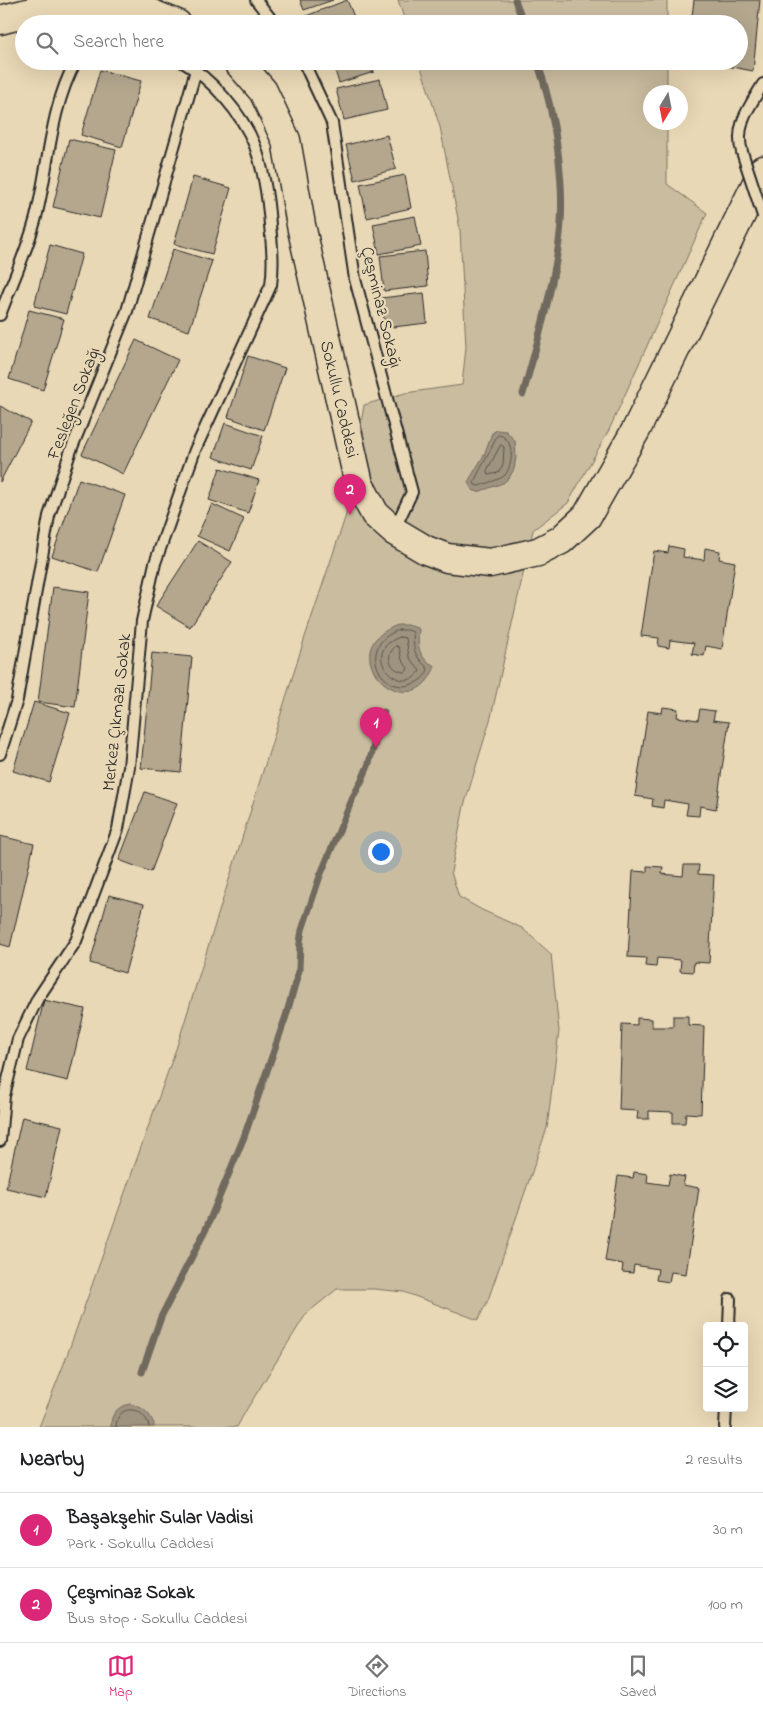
<!DOCTYPE html>
<meta charset="utf-8">
<style>
:root{--surface:#fff;--page:#f6f6f6;--text:#202124;--muted:#757577;--line:#e0e0e0;--accent:#db2777}
body{margin:0;font-family:"Indie Flower",sans-serif;background:var(--page);color:var(--text)}
.controls{position:absolute;right:15px;bottom:15px;display:grid;overflow:hidden;border-radius:5px;box-shadow:0 5px 20px #0002}
.controls button{width:45px;height:45px;display:grid;place-items:center;padding:0;border:0;border-bottom:1px solid var(--line);background:var(--surface);color:var(--text);font:25px sans-serif}
.compass{position:absolute;left:643px;top:85px;width:45px;height:45px;border-radius:50%;background:var(--surface);box-shadow:0 5px 20px #0002;rotate:190deg}
.you{position:absolute;left:380px;top:851px;width:18px;height:18px;margin:-12px;border:4px solid #fff;border-radius:50%;background:#1a73e8;box-shadow:0 0 0 8px #1a73e833}
.badge{display:grid;place-items:center;width:32px;height:32px;border-radius:50%;background:var(--accent);color:#fff;font-size:16px;font-weight:700}
.pin{position:absolute;translate:-50% -41px;filter:drop-shadow(0 1px 2px #0008)}
.pin::after{content:'';position:absolute;top:26px;width:18px;height:15px;background:inherit;clip-path:polygon(0 0,100% 0,50% 100%)}
.list{margin:0;padding:0;list-style:none}
h2{display:flex;justify-content:space-between;align-items:center;height:65px;margin:0;padding:0 20px;font-size:21px}
h2 small{font-size:16px;font-weight:400;color:var(--muted)}
.list li{display:grid;grid-template-columns:32px 1fr auto;gap:15px;align-items:center;box-sizing:border-box;height:75px;padding:0 20px;border-top:1px solid var(--line)}
.list b{display:block;font-size:19px;white-space:nowrap}
.list p{margin:0;font-size:16px;white-space:nowrap;color:var(--muted)}
.list em{font-size:16px;font-style:normal;color:var(--muted)}
.icon{flex:none;width:28px;height:28px;fill:none;stroke:currentColor;stroke-width:2;stroke-linecap:round;stroke-linejoin:round}
.map{position:relative;flex:none;width:763px;height:1427px;overflow:hidden}
.search{position:absolute;background:var(--surface);box-shadow:0 5px 20px #0002;left:15px;right:15px;top:15px;height:55px;display:flex;align-items:center;gap:12px;box-sizing:border-box;padding:0 18px;border-radius:28px;color:var(--muted);font-size:19px}
.sheet{height:215px;background:var(--surface)}
nav{display:flex;justify-content:space-around;align-items:center;box-sizing:border-box;height:70px;border-top:1px solid var(--line);background:var(--surface);font-size:14px;color:var(--muted)}
nav a{display:grid;justify-items:center;gap:2px}
nav .on{color:var(--accent)}
.map>svg:first-child{display:block}
.green{fill:#cabc9f;stroke:#7a7465}
.water{fill:#9e937f;stroke:#70695d}
.lines{fill:none;stroke-linecap:round;stroke-linejoin:round}
.shore{stroke:#59554d;stroke-width:1}
.stream{stroke:#70695d;stroke-width:7}
.building{fill:#b4a78e;stroke:#2b2b2b}
.lane-casing{stroke:#2b2b2b;stroke-width:14}
.secondary-casing{stroke:#2b2b2b;stroke-width:31}
.lane{stroke:#e9d8b5;stroke-width:10}
.secondary{stroke:#e9d8b5;stroke-width:28}
.lane-bridge-casing{stroke:#2b2b2b;stroke-width:14;stroke-linecap:butt}
.lane-bridge{stroke:#e9d8b5;stroke-width:10}
.labels{text-anchor:middle;stroke-width:4.5;stroke-linejoin:round;paint-order:stroke}
.street-label{font-size:18px;fill:#2b2b2b;stroke:#e9d8b5}
</style>
<div class="map">
<svg width="763" height="1427" viewBox="0 0 763 1427">
<rect width="100%" height="100%" fill="#e9d8b5"/>
<filter id="ink" filterUnits="userSpaceOnUse"><feTurbulence type="fractalNoise" baseFrequency=".02" numOctaves="2"/><feDisplacementMap in="SourceGraphic" scale="10" xChannelSelector="R" yChannelSelector="G"/><feConvolveMatrix kernelMatrix="1 2 1 2 8 2 1 2 1" color-interpolation-filters="sRGB"/></filter>
<g filter="url(#ink)">
<g class="green">
<polygon points="398,0 667,0 667,24 406,24"/>
<polygon points="419,61 667,61 667,92 650,92 650,122 667,123 667,184 707,213 609,430 568,503 533,530 491,717 464,806 451,872 459,897 482,910 522,928 551,954 559,1031 547,1128 488,1300 478,1320 404,1292 374,1289 337,1289 306,1314 245,1412 237,1427 39,1427 65,1361 177,1046 304,640 346,515 364,405 405,393 462,385 466,347 460,229 440,127"/>
</g>
<g class="water">
<polygon points="497,430 506,431 515,441 516,457 514,469 509,478 503,483 478,492 472,490 468,482 484,455 492,433"/>
<path d="M398 625H409L419 629C417 646 418 658 435 666 411 733 326 650 398 625Z"/>
<path d="M130 1404C143 1407 149 1412 154 1424V1427H111C110 1414 118 1406 130 1404Z"/>
</g>
<g class="lines">
<g class="shore">
<path d="M499 435C515 438 514 466 504 476 501 479 484 484 479 486L475 485 474 482C481 466 490 454 496 437Z"/>
<polygon points="501,445 504,447 503,465 498,473 488,475 487,471"/>
<path d="M399 630H408L413 632C414 655 414 653 428 669 426 676 421 680 415 683 382 699 354 645 399 630Z"/>
<path d="M400 637 406 638 409 657 420 671C402 700 356 652 400 637Z"/>
<path d="M396 646 399 647 402 660 408 668 406 672C391 672 383 656 396 646Z"/>
<path d="M116 1427C116 1402 146 1406 149 1427"/>
</g>
<g class="stream">
<polyline points="515,0 524,24"/>
<path d="M523 394C537 344 552 293 559 242 567 188 555 112 537 61"/>
<polyline points="142,1372 161,1317 206,1229 244,1137 286,1016 299,970 300,942 302,930 320,876 354,795 361,782 368,766 384,712"/>
</g>
</g>
<g class="building">
<polygon points="300,0 333,0 304,10"/>
<polygon points="347,0 357,24 309,24 306,16"/>
<polygon points="694,0 760,0 753,71 701,61 739,61 739,24 691,24"/>
<polygon points="332,61 370,61 374,72 339,83"/>
<polygon points="100,70 141,81 122,147 81,135"/>
<polygon points="380,79 387,110 344,120 336,89"/>
<polygon points="387,135 396,169 355,180 346,145"/>
<polygon points="69,139 116,150 100,218 53,207"/>
<polygon points="405,175 411,208 367,218 360,184"/>
<polygon points="193,177 231,188 212,254 174,244"/>
<polygon points="415,216 421,246 379,254 373,224"/>
<polygon points="50,245 82,254 66,314 34,306"/>
<polygon points="173,249 212,261 189,331 150,319"/>
<polygon points="425,251 428,286 384,291 380,256"/>
<polygon points="424,293 427,323 385,328 381,298"/>
<polygon points="29,310 64,319 43,390 9,379"/>
<polygon points="136,340 178,360 123,474 82,454"/>
<polygon points="248,356 285,368 264,430 228,417"/>
<polygon points="0,406 31,422 0,482"/>
<polygon points="225,423 263,436 251,470 213,457"/>
<polygon points="220,468 259,480 248,513 209,500"/>
<polygon points="79,479 125,495 98,572 52,556"/>
<polygon points="212,504 244,519 230,551 197,536"/>
<polygon points="198,541 232,562 190,627 156,606"/>
<polygon points="669,546 684,549 683,557 704,560 705,548 720,551 719,559 735,562 722,649 706,646 704,656 692,654 694,643 670,640 669,648 658,646 659,638 641,636 654,551 668,553"/>
<polygon points="53,587 89,592 75,707 38,702"/>
<polygon points="152,653 192,657 181,772 141,768"/>
<polygon points="34,702 70,713 49,782 13,771"/>
<polygon points="663,707 678,709 677,717 698,720 700,709 715,711 713,720 729,722 716,809 700,806 699,816 686,815 688,804 664,800 663,808 652,806 653,799 635,796 648,711 662,713"/>
<polygon points="145,792 177,803 151,872 119,860"/>
<polygon points="0,836 34,844 10,947 0,944"/>
<polygon points="684,865 699,865 698,874 714,875 709,963 694,962 693,972 680,971 681,960 657,958 656,967 645,966 646,958 628,957 633,871 647,872 647,866 663,867 662,874 683,876"/>
<polygon points="109,895 144,904 125,973 90,963"/>
<polygon points="44,1000 85,1009 68,1081 27,1071"/>
<polygon points="673,1016 688,1016 688,1025 704,1026 701,1114 686,1113 685,1123 673,1123 673,1112 649,1111 649,1119 637,1119 638,1111 619,1110 622,1024 637,1025 637,1018 652,1019 652,1027 673,1027"/>
<polygon points="22,1117 62,1126 46,1197 6,1188"/>
<polygon points="634,1172 648,1174 647,1182 668,1185 670,1174 685,1177 683,1185 699,1188 686,1274 671,1272 669,1282 656,1280 658,1269 634,1265 633,1273 622,1272 623,1264 605,1261 618,1176 633,1178"/>
</g>
<g class="lines">
<defs>
<g id="lane">
<polyline points="256,0 275,24"/>
<polyline points="64,8 74,24"/>
<polyline points="303,61 332,123 355,279 412,492 394,530"/>
<path d="M742 152C734 126 750 106 763 84"/>
<path d="M0 315C11 285 26 253 35 221 49 169 49 110 76 61"/>
<polyline points="0,754 17,700 49,516 71,450 127,311 196,70"/>
<path d="M0 1141 4 1096 18 1039 38 998 76 941 118 829 129 767 142 621 155 563 195 450 271 285C274 265 272 245 270 225 268 198 264 171 255 146 242 113 211 78 181 61"/>
<polyline points="729,1326 730,1299"/>
<polyline points="725,1427 726,1408"/>
</g>
<g id="secondary">
<polyline points="0,20 62,4 110,6 147,12 177,24"/>
<polyline points="237,61 263,91 286,140 301,225 359,484 375,514 394,531 426,550 447,558 490,563 538,552 561,540 587,516 636,430 763,170"/>
</g>
</defs>
<use href="#lane" class="lane-casing"/>
<use href="#secondary" class="secondary-casing"/>
<use href="#lane" class="lane"/>
<use href="#secondary" class="secondary"/>
<defs>
<polyline id="lane-bridge" points="742,152 763,216"/>
</defs>
<use href="#lane-bridge" class="lane-bridge-casing"/>
<use href="#lane-bridge" class="lane-bridge"/>
</g>
</g>
<g class="labels">
<g class="street-label">
<text transform="translate(382 307) rotate(76)" y="6">Çeşminaz Sokağı</text>
<text transform="translate(340 399) rotate(77)" y="6">Sokullu Caddesi</text>
<text transform="translate(73 403) rotate(-69)" y="6">Fesleğen Sokağı</text>
<text transform="translate(116 712) rotate(-84)" y="6">Merkez Çıkmazı Sokak</text>
</g>
</g>
</svg>
<div class="controls">
<button><svg class="icon" aria-label="locate" viewBox="0 0 24 24"><circle cx="12" cy="12" r="6"/><path d="M12 2v4M12 18v4M2 12h4M18 12h4"/></svg></button>
<button><svg class="icon" aria-label="layers" viewBox="0 0 24 24"><path d="M12 4l9 5-9 5-9-5zM3 14l9 5 9-5"/></svg></button>
</div>
<svg class="compass" viewBox="-18 -18 36 36"><path d="M0-13l5 13h-10z" fill="#e53935"/><path d="M0 13l5-13h-10z" fill="#757577"/></svg>
<div class="you"></div>
<div class="pin badge" style="left:376px;top:748px">1</div>
<div class="pin badge" style="left:350px;top:515px">2</div>
<div class="search"><svg class="icon" aria-label="search" viewBox="0 0 24 24"><circle cx="10" cy="10" r="6"/><path d="M15 15l6 6"/></svg>Search here</div>
</div>
<section class="sheet">
<h2>Nearby<small>2 results</small></h2>
<ul class="list">
<li><span class="badge">1</span><div><b>Başakşehir Sular Vadisi</b><p>Park · Sokullu Caddesi</p></div><em>30 m</em></li>
<li><span class="badge">2</span><div><b>Çeşminaz Sokak</b><p>Bus stop · Sokullu Caddesi</p></div><em>100 m</em></li>
</ul>
</section>
<nav>
<a class="on"><svg class="icon" aria-label="map" viewBox="0 0 24 24"><path d="M3 6l6-2 6 2 6-2v14l-6 2-6-2-6 2zM9 4v14M15 6v14"/></svg>Map</a>
<a><svg class="icon" aria-label="directions" viewBox="0 0 24 24"><path d="M12 3l9 9-9 9-9-9zM9 14v-3h6M13 9l2 2-2 2"/></svg>Directions</a>
<a><svg class="icon" aria-label="saved" viewBox="0 0 24 24"><path d="M7 4h10v16l-5-4-5 4z"/></svg>Saved</a>
</nav>
